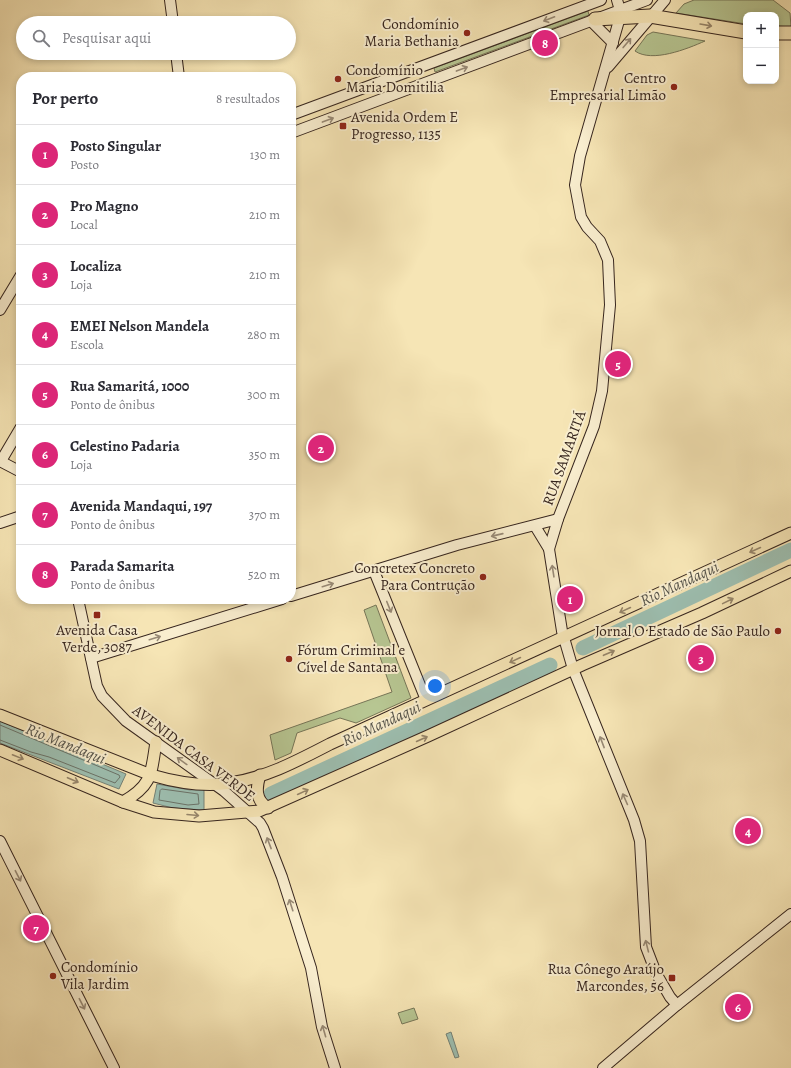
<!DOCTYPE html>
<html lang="pt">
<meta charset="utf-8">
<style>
:root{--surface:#fff;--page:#f2f2f3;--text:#2b2b33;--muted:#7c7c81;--line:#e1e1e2;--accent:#db2777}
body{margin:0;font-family:Alegreya,serif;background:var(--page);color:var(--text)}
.controls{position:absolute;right:12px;top:12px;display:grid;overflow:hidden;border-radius:8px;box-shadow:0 2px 6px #0003}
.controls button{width:36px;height:36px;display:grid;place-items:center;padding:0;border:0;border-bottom:1px solid var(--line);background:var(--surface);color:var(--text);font:20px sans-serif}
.you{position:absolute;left:435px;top:686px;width:14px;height:14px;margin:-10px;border:3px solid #fff;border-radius:50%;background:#1a73e8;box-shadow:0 0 0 6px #1a73e833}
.badge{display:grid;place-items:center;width:26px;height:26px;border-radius:50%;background:var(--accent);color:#fff;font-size:13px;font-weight:700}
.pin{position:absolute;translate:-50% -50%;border:2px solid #fff;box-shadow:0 1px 4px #0006}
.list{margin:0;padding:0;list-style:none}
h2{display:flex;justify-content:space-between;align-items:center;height:52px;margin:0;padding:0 16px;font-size:17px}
h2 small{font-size:13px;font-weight:400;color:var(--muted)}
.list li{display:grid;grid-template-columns:26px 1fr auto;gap:12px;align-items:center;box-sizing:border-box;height:60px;padding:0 16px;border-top:1px solid var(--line)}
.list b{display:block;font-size:15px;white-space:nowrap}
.list p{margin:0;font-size:13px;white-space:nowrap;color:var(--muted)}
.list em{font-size:13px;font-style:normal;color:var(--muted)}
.icon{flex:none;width:22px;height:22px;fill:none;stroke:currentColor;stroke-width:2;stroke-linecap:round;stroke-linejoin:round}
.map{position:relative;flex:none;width:791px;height:1068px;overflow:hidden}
.search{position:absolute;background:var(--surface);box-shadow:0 2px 6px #0003;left:16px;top:16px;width:280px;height:44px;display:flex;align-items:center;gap:10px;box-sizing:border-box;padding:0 14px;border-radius:22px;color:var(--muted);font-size:15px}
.panel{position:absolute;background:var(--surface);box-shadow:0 2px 6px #0003;left:16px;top:72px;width:280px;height:532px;border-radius:16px}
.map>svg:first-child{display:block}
.green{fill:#b7c692;stroke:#767658}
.water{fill:#9dbfb1;stroke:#748176}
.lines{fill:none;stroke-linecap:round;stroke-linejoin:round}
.shore{stroke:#6a7268;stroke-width:1}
.river{stroke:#9dbfb1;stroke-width:15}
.secondary-casing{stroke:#36251e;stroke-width:12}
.primary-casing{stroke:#36251e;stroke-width:13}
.highway-casing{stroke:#36251e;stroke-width:15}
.secondary{stroke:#f9eecf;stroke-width:10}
.primary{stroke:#f6e5b5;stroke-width:11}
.highway{stroke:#f6e5b5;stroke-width:13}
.oneway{stroke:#988a76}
.oneway2{stroke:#96856a}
.poi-dot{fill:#8f2418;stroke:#f9eecf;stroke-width:1.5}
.labels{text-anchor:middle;stroke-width:4;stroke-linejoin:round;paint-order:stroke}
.poi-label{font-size:15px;fill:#36251e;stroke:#f9eecf;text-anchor:end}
.street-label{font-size:15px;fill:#36251e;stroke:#f9eecf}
.water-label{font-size:16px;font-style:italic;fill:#55534a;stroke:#f9eecf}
</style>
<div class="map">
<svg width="791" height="1068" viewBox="0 0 791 1068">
<rect width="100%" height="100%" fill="#f6e5b5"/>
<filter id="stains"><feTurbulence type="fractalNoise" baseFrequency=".005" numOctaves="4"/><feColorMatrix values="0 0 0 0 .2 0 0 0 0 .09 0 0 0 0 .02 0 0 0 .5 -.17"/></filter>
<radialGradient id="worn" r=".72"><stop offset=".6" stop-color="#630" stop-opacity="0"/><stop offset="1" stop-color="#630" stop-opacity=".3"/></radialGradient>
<g class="green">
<polygon points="694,0 773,0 790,13 791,27 776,26 776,15 746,15 746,24 676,13 684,4"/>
<polygon points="588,11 589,15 435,72 434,68"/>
<path d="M653 32 705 41C687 49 652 63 635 51L647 35Z"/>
<polygon points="376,605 411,698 356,723 340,718 297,733 291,753 275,760 270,735 392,692 364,610"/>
<polygon points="414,1008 418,1019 402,1024 398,1013"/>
</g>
<g class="water">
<polygon points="0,721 126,774 119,789 0,743"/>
<polygon points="157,784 190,790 204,789 204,810 173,808 153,803"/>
<polygon points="451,1032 459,1057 455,1058 446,1034"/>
</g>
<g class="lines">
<g class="shore">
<polyline points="0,725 119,775 120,777 115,783 49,757 31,752 0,740"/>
<polygon points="162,789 198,794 199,804 188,805 159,800 160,791"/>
</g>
<g class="river">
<polyline points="583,648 791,550"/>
<polyline points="271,794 550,665"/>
</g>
<defs>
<g id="secondary">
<polyline points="170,0 173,23"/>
<polyline points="591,21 613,43"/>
<polyline points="176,53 179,77"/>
<polyline points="608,67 665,0"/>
<polyline points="291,115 601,0"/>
<polyline points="291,133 647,0"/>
<polyline points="0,310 21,275"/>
<polyline points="0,461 21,472"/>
<polyline points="1,461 21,427"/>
<polyline points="0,523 21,516"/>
<polyline points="535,526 549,549 562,631 573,669 634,820 640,841 646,947 656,973 670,997 677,1005"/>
<polyline points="549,549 558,519 594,426 602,391 610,305 608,260 600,241 587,227 581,217 575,185 580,156 620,17 620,10 617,0"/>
<polyline points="374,571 426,700"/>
<polyline points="291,596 457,545 558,519"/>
<polyline points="78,599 97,686 102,696 126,721 224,791 260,823 263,828 282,877 311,968 322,1027 335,1068"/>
<polyline points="91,658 282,599"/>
<polyline points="0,841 114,1068"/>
<polyline points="603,1068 677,1005 791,914"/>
</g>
<g id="primary">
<path d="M0 715 151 775C175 782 205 787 230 783 266 778 299 760 330 744L791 533"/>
<polyline points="0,750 123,802 154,812 199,816 259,811 428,736 582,665 702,613 791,571"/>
<path d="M260 775C256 788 255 800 268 808"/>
<path d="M123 802C153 785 151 773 156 742"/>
</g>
<g id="highway">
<polyline points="595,19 650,16 746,32"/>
<polyline points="776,33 791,33"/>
</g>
</defs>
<use href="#secondary" class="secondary-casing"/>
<use href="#primary" class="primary-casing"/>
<use href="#highway" class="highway-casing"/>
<use href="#secondary" class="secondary"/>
<use href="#primary" class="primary"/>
<use href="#highway" class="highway"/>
</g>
<defs><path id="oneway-shaft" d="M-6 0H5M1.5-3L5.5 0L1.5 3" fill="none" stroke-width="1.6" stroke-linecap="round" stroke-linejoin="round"/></defs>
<g class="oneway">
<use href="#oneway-shaft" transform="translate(549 19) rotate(159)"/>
<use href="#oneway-shaft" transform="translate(627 43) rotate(-50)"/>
<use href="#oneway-shaft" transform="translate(462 69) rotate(-20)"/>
<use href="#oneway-shaft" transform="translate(328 120) rotate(-20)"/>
<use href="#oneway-shaft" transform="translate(497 535) rotate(167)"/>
<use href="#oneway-shaft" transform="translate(553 571) rotate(-99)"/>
<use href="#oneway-shaft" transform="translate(328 585) rotate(-17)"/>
<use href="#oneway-shaft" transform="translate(389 607) rotate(68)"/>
<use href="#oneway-shaft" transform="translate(155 638) rotate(-17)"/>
<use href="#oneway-shaft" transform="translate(602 742) rotate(-111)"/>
<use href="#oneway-shaft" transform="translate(182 761) rotate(-144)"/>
<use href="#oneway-shaft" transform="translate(625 799) rotate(-114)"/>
<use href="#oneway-shaft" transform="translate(269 843) rotate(-111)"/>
<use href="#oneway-shaft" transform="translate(18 876) rotate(63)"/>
<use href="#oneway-shaft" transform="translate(291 905) rotate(-108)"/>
<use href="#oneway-shaft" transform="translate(647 946) rotate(-104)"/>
<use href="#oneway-shaft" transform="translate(82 1004) rotate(63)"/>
<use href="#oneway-shaft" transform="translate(324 1031) rotate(-106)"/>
</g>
<g class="oneway2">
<use href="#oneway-shaft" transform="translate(706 25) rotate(10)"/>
<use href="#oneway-shaft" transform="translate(755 550) rotate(156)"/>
<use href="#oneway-shaft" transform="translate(728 601) rotate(-26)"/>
<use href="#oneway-shaft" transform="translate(625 610) rotate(155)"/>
<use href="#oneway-shaft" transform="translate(609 653) rotate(-23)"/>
<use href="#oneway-shaft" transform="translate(515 660) rotate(155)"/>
<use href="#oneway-shaft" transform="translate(422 739) rotate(-24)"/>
<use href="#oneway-shaft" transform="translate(18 757) rotate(22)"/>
<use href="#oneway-shaft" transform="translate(73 780) rotate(23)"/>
<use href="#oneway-shaft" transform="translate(303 792) rotate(-25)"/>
<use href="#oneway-shaft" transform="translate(193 815) rotate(5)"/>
</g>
<g class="poi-dot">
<circle cx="467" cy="33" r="4"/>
<circle cx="338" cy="79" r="4"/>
<circle cx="674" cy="87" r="4"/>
<rect x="339" y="122" width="8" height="8" rx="2"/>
<circle cx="483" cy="577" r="4"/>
<rect x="93" y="611" width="8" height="8" rx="2"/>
<circle cx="778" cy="631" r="4"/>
<circle cx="289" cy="659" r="4"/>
<circle cx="53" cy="976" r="4"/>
<rect x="668" y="974" width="8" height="8" rx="2"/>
</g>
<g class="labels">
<g class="poi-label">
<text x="459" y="29">Condomínio<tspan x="459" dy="17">Maria Bethania</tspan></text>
<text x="346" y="75" text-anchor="start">Condomínio<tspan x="346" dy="17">Maria Domitilia</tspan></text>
<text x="666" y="83">Centro<tspan x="666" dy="17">Empresarial Limão</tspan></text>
<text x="351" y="122" text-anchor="start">Avenida Ordem E<tspan x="351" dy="17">Progresso, 1135</tspan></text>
<text x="475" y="573">Concretex Concreto<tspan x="475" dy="17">Para Contrução</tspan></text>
<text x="97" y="635" text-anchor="middle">Avenida Casa<tspan x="97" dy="17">Verde, 3087</tspan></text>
<text x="770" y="636">Jornal O Estado de São Paulo</text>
<text x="297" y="655" text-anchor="start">Fórum Criminal e<tspan x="297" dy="17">Cível de Santana</tspan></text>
<text x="61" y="972" text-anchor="start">Condomínio<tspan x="61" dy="17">Vila Jardim</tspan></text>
<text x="664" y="974">Rua Cônego Araújo<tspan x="664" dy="17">Marcondes, 56</tspan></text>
</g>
<g class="street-label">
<text transform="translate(564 458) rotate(-70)" y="5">RUA SAMARITÁ</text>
<text transform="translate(194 753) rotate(37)" y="5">AVENIDA CASA VERDE</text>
</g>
<g class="water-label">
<text transform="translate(679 583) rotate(-25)" y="6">Rio Mandaqui</text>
<text transform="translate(381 723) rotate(-25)" y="6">Rio Mandaqui</text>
<text transform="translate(66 743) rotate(22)" y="6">Rio Mandaqui</text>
</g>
</g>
<rect width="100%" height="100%" filter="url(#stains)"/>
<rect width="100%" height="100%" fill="url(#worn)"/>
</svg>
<div class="controls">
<button>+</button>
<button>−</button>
</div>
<div class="you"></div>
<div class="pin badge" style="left:570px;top:599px">1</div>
<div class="pin badge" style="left:321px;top:448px">2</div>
<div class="pin badge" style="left:701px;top:658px">3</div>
<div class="pin badge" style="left:748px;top:831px">4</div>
<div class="pin badge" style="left:618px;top:364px">5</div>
<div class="pin badge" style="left:738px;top:1007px">6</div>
<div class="pin badge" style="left:36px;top:928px">7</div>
<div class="pin badge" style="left:545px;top:43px">8</div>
<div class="search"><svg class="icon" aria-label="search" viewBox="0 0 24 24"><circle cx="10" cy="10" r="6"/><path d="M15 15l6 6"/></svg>Pesquisar aqui</div>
<section class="panel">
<h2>Por perto<small>8 resultados</small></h2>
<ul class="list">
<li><span class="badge">1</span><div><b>Posto Singular</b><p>Posto</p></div><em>130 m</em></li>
<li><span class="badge">2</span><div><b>Pro Magno</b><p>Local</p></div><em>210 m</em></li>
<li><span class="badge">3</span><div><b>Localiza</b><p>Loja</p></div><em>210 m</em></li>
<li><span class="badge">4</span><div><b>EMEI Nelson Mandela</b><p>Escola</p></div><em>280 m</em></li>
<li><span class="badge">5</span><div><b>Rua Samaritá, 1000</b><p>Ponto de ônibus</p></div><em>300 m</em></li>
<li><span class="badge">6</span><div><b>Celestino Padaria</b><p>Loja</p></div><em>350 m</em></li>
<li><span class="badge">7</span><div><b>Avenida Mandaqui, 197</b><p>Ponto de ônibus</p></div><em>370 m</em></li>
<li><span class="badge">8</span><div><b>Parada Samarita</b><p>Ponto de ônibus</p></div><em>520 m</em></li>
</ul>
</section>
</div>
